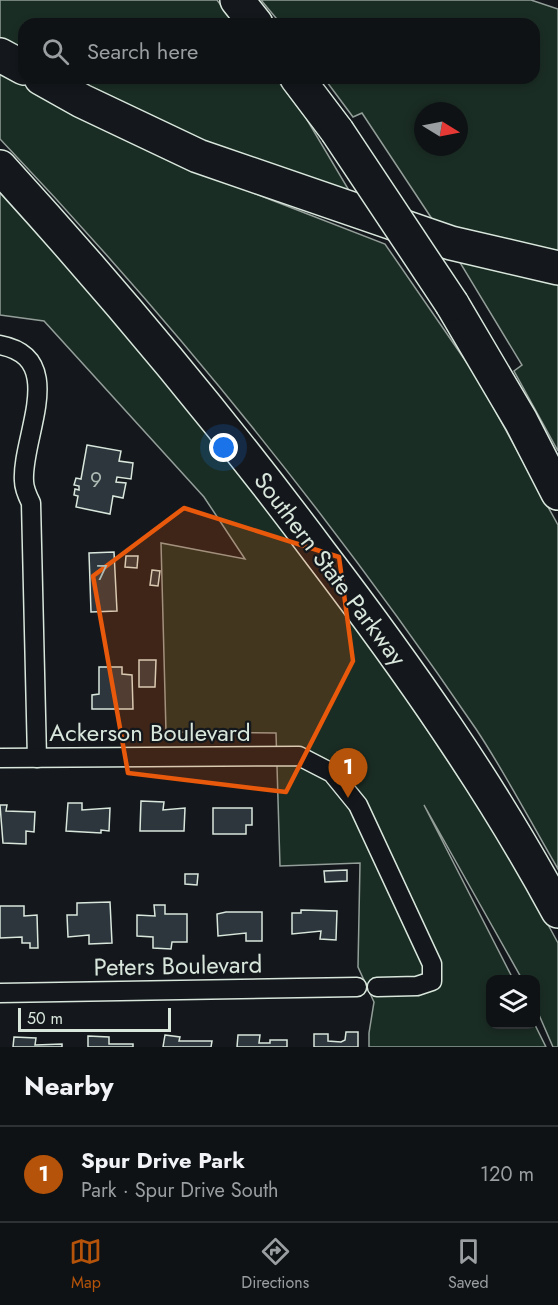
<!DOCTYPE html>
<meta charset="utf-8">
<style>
:root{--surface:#0f1215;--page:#181b1e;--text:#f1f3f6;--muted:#9b9ea0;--line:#2f3234;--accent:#b45309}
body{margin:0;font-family:Jost,sans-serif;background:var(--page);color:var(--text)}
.controls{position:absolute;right:18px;bottom:18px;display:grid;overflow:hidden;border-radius:12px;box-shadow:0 3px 9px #0003}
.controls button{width:54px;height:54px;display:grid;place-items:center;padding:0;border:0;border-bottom:2px solid var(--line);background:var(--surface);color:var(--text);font:30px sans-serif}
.compass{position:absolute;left:414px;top:102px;width:54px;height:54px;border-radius:50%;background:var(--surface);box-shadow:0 3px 9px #0003;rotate:100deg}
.scale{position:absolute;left:18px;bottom:15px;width:153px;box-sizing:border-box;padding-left:6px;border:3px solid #d8e6dc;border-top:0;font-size:16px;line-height:21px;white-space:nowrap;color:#d8e6dc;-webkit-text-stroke:4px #14181c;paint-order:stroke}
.you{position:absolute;left:224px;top:448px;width:21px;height:21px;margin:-15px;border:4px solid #fff;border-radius:50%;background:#1a73e8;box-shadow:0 0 0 9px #1a73e833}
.badge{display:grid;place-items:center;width:39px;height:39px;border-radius:50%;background:var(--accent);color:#fff;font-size:20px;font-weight:700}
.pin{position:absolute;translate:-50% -50px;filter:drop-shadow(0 2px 3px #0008)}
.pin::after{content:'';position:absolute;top:32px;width:21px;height:18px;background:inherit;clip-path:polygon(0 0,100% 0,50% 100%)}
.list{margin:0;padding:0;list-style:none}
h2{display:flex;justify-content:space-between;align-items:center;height:78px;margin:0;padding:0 24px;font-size:26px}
h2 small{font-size:20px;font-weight:400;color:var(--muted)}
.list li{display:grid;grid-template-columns:39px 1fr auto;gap:18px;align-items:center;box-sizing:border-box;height:96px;padding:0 24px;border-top:2px solid var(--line)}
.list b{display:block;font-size:22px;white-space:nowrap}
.list p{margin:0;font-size:20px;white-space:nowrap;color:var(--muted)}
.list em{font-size:20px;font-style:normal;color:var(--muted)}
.icon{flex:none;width:33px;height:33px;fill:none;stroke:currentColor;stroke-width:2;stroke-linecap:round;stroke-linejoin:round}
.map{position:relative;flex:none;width:558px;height:1047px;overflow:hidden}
.search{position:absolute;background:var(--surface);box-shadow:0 3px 9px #0003;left:18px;right:18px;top:18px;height:66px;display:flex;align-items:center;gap:15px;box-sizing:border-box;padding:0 21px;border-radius:18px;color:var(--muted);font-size:22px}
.sheet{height:174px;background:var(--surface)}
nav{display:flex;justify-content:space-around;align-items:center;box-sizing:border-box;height:84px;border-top:2px solid var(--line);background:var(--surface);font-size:16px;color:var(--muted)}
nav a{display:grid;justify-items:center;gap:3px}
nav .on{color:var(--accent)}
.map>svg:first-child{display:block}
.green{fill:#1a2d24;stroke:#939e99;stroke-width:1.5;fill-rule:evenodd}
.building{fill:#2c363c;stroke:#d8e6dc;stroke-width:1.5}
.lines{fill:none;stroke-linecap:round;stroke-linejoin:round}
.street-casing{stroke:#d8e6dc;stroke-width:21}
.highway-casing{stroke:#d8e6dc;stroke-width:36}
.street{stroke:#14181c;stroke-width:18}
.highway{stroke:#14181c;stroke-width:33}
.highway-bridge-casing{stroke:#d8e6dc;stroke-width:36;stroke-linecap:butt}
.highway-bridge{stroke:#14181c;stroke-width:33}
.marked{fill:#e8590c;fill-opacity:0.2;stroke:#e8590c;stroke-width:4.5;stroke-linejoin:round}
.labels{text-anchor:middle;stroke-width:4.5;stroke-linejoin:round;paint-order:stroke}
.number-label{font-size:21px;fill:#adbab4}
.street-label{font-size:24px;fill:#d8e6dc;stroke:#14181c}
</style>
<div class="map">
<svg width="558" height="1047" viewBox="0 0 558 1047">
<rect width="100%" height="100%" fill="#14181c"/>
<g class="green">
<polygon points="0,0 217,0 235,24 24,24 24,54 0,41"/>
<path d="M261 0H531L558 9V255L438 228 362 113 353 117 324 78H534V24H281ZM423 111H459V147H423Z"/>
<path d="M0 67 107 125 256 194 385 244 476 376 558 525V869C531 823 506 774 476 729 335 522 173 321 0 139Z"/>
<polygon points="71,78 276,78 306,118 350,192 183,134"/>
<polygon points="0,193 92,294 260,497 392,677 510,855 558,943 558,1047 553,1047 536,1008 536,980 522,979 424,805 513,979 490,980 490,1024 535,1025 546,1047 369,1047 369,1033 374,1002 358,967 360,863 280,866 276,733 166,732 161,543 245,559 204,497 44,321 0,315"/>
<polygon points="456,256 558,280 558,451 514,371 522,365"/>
</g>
<g class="building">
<polygon points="87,445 121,451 119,461 133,463 131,479 117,477 116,482 126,483 123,498 113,496 110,514 76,507 78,496 74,495 75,489 79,490 79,486 74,485 76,478 81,479"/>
<polygon points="114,552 117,611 91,612 89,553"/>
<polygon points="126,556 138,556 137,568 125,567"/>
<polygon points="152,570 160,571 158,586 150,585"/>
<polygon points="139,660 156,660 155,687 139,687"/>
<polygon points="99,667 122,667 122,674 132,675 133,709 92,709 92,695 99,694"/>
<polygon points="141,801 164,802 163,810 185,808 184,831 140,831"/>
<polygon points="68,803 82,803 82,810 110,808 109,831 101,830 101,833 66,831"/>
<polygon points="0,805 7,805 6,811 35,812 34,832 26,831 26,844 3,843"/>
<polygon points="213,808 252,808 252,825 246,825 246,834 213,834"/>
<polygon points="347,870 347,881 325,882 324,871"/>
<polygon points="185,874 198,874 197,885 185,884"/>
<polygon points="110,902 112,943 89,944 89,935 68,937 67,915 77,915 77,903"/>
<polygon points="154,905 165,905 165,914 187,914 187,942 172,942 171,949 153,948 153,937 137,936 137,915 155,916"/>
<polygon points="0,906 24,906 24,916 37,915 38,948 30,948 30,943 22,943 22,937 0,938"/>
<polygon points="301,910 337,911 336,940 320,939 321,931 292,934 292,913 301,913"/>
<polygon points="226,912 262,912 262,941 246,941 246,933 218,936 217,914"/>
<polygon points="346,1032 358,1032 358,1047 314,1047 314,1034 328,1034 328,1041 341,1042 345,1040"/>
<polygon points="165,1035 180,1037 179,1041 212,1041 211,1047 163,1047"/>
<polygon points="238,1035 260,1035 259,1043 270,1043 270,1040 287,1040 287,1047 237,1047"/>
<polygon points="88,1036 109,1037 109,1044 133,1044 133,1047 88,1047"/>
<polygon points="14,1037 36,1038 35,1045 62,1044 62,1047 13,1047"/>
</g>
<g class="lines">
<defs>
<g id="street">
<path d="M0 345C69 358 21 437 24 481 24 488 28 497 31 503L37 758"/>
<polyline points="0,758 299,756 332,773 358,805 432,964 432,981 417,986 377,987"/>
<polyline points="0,993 357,987"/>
</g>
<g id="highway">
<polyline points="237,0 256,24"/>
<polyline points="0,55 24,68"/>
<polyline points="41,78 82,101 198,156 451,243 558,268"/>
<polyline points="297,78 337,131"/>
<path d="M0 167C113 291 220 419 320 553 407 667 490 785 558 911"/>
<polyline points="452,304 521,421 558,493"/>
</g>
</defs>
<use href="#street" class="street-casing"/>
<use href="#highway" class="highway-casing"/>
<use href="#street" class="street"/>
<use href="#highway" class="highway"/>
<defs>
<polyline id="highway-bridge" points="337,131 452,304"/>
</defs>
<use href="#highway-bridge" class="highway-bridge-casing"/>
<use href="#highway-bridge" class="highway-bridge"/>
</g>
<path class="marked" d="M184 508 339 557 353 661 286 792 128 773 93 576Z"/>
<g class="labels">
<g class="number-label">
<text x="96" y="487">9</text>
<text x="102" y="580">7</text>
</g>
<g class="street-label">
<text transform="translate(330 569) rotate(53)" y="8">Southern State Parkway</text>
<text x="150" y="741">Ackerson Boulevard</text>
<text transform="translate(178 966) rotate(-1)" y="8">Peters Boulevard</text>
</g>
</g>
</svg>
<div class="controls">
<button><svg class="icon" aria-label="layers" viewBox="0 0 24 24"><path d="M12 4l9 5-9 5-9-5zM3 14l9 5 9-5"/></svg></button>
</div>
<svg class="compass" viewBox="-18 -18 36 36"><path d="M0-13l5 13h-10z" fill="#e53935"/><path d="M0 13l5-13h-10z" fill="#9b9ea0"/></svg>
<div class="scale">50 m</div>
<div class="you"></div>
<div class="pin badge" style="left:348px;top:798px">1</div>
<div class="search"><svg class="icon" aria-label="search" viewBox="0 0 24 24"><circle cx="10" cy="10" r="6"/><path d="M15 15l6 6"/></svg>Search here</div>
</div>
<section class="sheet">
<h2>Nearby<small></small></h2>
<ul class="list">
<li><span class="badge">1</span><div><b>Spur Drive Park</b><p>Park · Spur Drive South</p></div><em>120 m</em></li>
</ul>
</section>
<nav>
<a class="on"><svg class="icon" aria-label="map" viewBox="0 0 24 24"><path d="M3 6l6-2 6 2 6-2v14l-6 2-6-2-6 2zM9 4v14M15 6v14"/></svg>Map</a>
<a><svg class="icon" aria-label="directions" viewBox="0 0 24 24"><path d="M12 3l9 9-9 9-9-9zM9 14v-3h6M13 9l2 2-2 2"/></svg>Directions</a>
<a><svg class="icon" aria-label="saved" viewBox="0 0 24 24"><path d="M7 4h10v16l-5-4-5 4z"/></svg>Saved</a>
</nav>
